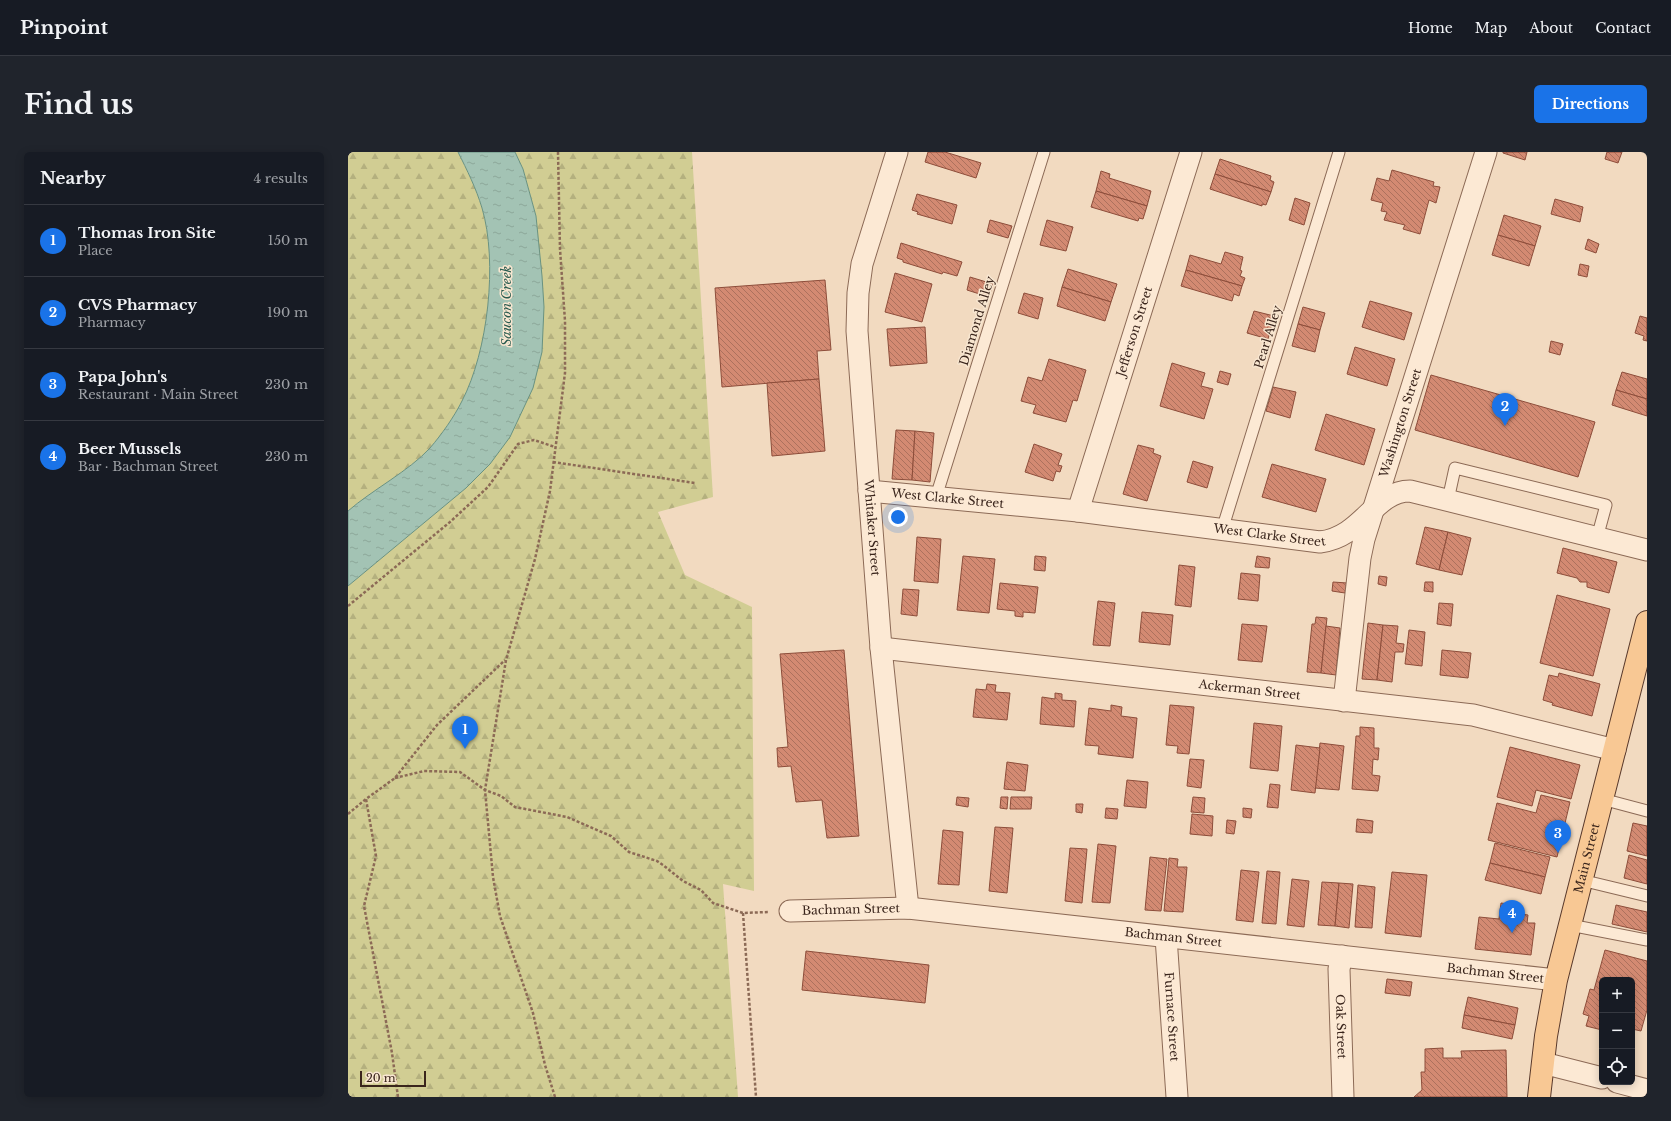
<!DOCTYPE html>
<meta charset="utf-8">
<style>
:root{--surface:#171b24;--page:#20242c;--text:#f1f3f6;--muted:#9ea1a6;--line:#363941;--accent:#1a73e8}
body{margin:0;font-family:"Libre Baskerville",serif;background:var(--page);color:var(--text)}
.controls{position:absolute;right:12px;bottom:12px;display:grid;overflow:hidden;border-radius:6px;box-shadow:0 2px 10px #0003}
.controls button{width:36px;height:36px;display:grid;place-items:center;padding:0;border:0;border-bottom:1px solid var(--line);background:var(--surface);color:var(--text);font:20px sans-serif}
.scale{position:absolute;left:12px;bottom:10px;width:66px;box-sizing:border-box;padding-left:4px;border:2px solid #3a251c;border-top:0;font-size:11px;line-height:14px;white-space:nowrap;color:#3a251c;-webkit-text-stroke:3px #f8e6d0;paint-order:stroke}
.you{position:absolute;left:550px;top:365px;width:14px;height:14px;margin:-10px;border:3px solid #fff;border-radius:50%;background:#1a73e8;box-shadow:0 0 0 6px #1a73e833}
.badge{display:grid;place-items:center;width:26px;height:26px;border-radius:50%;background:var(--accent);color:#fff;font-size:13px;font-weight:700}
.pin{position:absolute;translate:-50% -33px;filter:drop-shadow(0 1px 2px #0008)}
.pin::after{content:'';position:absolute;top:21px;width:14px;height:12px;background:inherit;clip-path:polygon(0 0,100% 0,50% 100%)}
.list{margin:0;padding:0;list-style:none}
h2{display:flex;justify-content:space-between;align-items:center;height:52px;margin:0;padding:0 16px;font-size:17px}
h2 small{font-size:13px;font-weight:400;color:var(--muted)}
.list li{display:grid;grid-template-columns:26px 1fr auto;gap:12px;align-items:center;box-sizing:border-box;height:72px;padding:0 16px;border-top:1px solid var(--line)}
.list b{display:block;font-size:15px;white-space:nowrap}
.list p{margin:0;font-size:13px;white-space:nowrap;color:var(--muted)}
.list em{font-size:13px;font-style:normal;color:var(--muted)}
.icon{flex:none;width:22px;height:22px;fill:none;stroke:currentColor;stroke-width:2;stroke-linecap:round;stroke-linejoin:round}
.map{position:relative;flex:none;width:1299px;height:945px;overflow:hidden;border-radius:6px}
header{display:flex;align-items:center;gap:24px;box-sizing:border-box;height:56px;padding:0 20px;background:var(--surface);border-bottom:1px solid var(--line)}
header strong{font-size:19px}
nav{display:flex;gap:22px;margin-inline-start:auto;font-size:14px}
.intro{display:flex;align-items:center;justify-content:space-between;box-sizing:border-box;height:96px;padding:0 24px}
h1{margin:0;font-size:28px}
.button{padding:10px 18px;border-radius:6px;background:var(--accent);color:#fff;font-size:14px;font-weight:700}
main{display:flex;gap:24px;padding:0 24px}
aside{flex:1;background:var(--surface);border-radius:6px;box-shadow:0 2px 10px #0003}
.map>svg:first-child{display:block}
.forest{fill:url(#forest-firs)}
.water{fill:url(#water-ripples);stroke:#699281}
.building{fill:url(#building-back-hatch);stroke:#8d4d3a}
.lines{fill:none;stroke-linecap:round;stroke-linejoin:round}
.lane-casing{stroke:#8c6a56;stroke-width:13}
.street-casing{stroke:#8c6a56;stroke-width:23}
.primary-casing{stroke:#59392b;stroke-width:24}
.path{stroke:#8c6a56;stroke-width:2.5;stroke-dasharray:3 2;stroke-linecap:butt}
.lane{stroke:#fce9d4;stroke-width:11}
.street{stroke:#fce9d4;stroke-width:21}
.primary{stroke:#f8c894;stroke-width:22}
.labels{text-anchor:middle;stroke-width:3;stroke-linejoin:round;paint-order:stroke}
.street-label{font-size:12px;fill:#3a251c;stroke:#f8e6d0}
.water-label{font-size:13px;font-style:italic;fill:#2a5c50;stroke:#f8e6d0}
</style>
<header>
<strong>Pinpoint</strong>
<nav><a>Home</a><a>Map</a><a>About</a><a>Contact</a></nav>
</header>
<div class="intro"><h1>Find us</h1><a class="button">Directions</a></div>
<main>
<aside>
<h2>Nearby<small>4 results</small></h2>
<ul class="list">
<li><span class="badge">1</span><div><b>Thomas Iron Site</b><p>Place</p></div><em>150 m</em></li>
<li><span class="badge">2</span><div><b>CVS Pharmacy</b><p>Pharmacy</p></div><em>190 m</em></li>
<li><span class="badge">3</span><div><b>Papa John's</b><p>Restaurant · Main Street</p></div><em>230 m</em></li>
<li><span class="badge">4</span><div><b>Beer Mussels</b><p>Bar · Bachman Street</p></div><em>230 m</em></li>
</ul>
</aside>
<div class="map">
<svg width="1299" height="945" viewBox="0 0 1299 945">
<defs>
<pattern id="forest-firs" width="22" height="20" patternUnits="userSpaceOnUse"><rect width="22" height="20" fill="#d1cd93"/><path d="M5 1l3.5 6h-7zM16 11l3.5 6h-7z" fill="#b4b07e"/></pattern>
<pattern id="water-ripples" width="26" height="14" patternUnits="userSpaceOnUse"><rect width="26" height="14" fill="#a3c3b4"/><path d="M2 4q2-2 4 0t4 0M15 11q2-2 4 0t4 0" fill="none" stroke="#8da79a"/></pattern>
<pattern id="building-back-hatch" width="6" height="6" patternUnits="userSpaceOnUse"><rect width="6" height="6" fill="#d38a72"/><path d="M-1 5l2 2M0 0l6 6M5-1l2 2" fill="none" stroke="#ac715d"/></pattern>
</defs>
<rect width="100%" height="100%" fill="#f2dac0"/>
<g class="forest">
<path d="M0 0H110C119 18 128 36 134 56 150 110 140 199 114 249 106 265 94 282 82 296 61 319 24 338 0 359Z"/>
<polygon points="167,0 344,0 365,345 310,360 337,423 404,455 406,739 375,732 390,945 0,945 0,434 118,336 142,312 196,155 188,64 175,17"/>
</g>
<path class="water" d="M110 0H167L175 17 188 64 194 124 196 155 194 200 185 236 162 285 142 312 118 336 0 434V359C24 338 61 319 82 296 94 282 106 265 114 249 140 199 150 110 134 56 128 36 119 18 110 0Z"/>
<g class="building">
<polygon points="580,0 597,0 633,11 628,26 577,10"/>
<polygon points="1155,0 1179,0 1177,8 1155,1"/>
<polygon points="1259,0 1274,0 1270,11 1257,7"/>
<polygon points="872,7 923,24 922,28 926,30 923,40 867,22"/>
<polygon points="1044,18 1086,30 1085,34 1092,35 1088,51 1081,48 1072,82 1055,77 1057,73 1036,68 1039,60 1033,59 1035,51 1023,48 1029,26 1041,29"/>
<polygon points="753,19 762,22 761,26 803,39 799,54 748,39"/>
<polygon points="867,22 923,40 918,53 914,52 914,54 862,37"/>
<polygon points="748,39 799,54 795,67 791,66 790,69 743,55"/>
<polygon points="569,42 609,53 604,72 569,62 570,60 564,58"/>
<polygon points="947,46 962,51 956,73 941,68"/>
<polygon points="1207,47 1235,55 1232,70 1203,62"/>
<polygon points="1156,63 1193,74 1187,94 1150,83"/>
<polygon points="642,68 664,74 660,86 639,80"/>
<polygon points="699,68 725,75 718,99 692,93"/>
<polygon points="1150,83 1187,94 1181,114 1144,103"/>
<polygon points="1240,87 1251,92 1248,101 1237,97"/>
<polygon points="553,91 614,110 609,124 595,120 594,122 555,110 555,108 549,106"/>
<polygon points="877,100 895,105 892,118 894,119 892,124 897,126 894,134 838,118 842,103 873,112"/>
<polygon points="1232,112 1241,114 1239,125 1230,123"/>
<polygon points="720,117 769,132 763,150 714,135"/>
<polygon points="838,118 894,134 891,144 886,142 884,149 833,134"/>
<polygon points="547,121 584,132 574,170 537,160"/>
<polygon points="622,125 645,132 641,145 619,138"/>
<polygon points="477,128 483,198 469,199 471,227 374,235 367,136"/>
<polygon points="714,135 763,150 757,169 709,154"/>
<polygon points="676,141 695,146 690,167 670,161"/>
<polygon points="1022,149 1064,161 1056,188 1014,175"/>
<polygon points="955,155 977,161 972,178 950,172"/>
<polygon points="906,159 926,164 920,187 899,181"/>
<polygon points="1292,164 1299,166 1299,189 1295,188 1296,184 1287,181"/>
<polygon points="950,172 972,178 967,200 944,194"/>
<polygon points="577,175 579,211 542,214 539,177"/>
<polygon points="1203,189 1215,192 1212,203 1201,200"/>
<polygon points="1007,195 1047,207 1039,234 999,222"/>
<polygon points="701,207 738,218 729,249 725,248 718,270 685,261 688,253 673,249 680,225 694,229"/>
<polygon points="824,211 857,221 853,234 865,237 856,267 812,254"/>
<polygon points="872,219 883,222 880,233 869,230"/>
<polygon points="1274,220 1299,227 1299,247 1268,238"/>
<polygon points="1083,223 1247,270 1230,325 1067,278"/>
<polygon points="471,227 477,299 424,304 419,231"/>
<polygon points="925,235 948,240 942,266 918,259"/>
<polygon points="1268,238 1299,247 1299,264 1264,253"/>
<polygon points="978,262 1027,277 1016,313 967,298"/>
<polygon points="548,278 567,279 564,328 544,327"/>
<polygon points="567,279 586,281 582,330 564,328"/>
<polygon points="686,292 714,302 710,313 714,314 712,320 708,319 705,329 677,320"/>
<polygon points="790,293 806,297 805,301 813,304 799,349 775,342"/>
<polygon points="845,309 865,315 859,336 839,330"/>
<polygon points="924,312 978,327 968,360 914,345"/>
<polygon points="1077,375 1100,380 1091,418 1068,412"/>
<polygon points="1100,380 1123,386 1114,423 1091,418"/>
<polygon points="569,385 593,387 590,431 566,429"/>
<polygon points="1215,396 1269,410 1261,441 1239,435 1239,430 1232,430 1229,426 1209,421"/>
<polygon points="615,404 647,407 641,461 609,458"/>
<polygon points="687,404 698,405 697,419 686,418"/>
<polygon points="909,404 922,406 921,416 907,415"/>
<polygon points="831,413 847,415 843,455 827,453"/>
<polygon points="893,421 912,423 910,449 890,447"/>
<polygon points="1031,424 1039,425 1038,434 1030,432"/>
<polygon points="985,430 999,431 997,441 984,439"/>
<polygon points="1077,430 1085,430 1085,440 1076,439"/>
<polygon points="652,431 690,435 687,461 675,460 675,465 667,464 667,459 649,457"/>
<polygon points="555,437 571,438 569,464 553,462"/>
<polygon points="1209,443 1262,457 1245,524 1192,511"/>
<polygon points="750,449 767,451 762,494 745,493"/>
<polygon points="1091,451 1105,452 1103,474 1089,472"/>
<polygon points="794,460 825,463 822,493 791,490"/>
<polygon points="968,465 979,466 973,521 959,520 964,472 967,472"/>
<polygon points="1020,471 1035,473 1029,528 1014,527"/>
<polygon points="894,472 919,474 914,510 890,508"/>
<polygon points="1035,473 1050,474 1048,491 1056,492 1055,500 1047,500 1044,530 1029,528"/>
<polygon points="978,474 992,476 988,523 973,521"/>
<polygon points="1061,478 1077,480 1074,514 1057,512"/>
<polygon points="496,498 511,684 479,686 474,648 448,650 443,614 430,615 429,596 440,595 432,502"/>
<polygon points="1094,498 1123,501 1120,526 1092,523"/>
<polygon points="1211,521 1252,532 1244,564 1204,553 1205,551 1195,548 1201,523 1210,525"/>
<polygon points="639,532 648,533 647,540 662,541 659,568 625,565 628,537 638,538"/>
<polygon points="707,541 714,542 714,548 728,549 726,575 692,572 694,545 707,547"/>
<polygon points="763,553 774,555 773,564 789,566 785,606 750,602 751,594 737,593 741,556 763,559"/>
<polygon points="822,553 846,555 841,602 829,601 830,594 818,593"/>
<polygon points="906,571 934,574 930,619 902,616"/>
<polygon points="1012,575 1026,576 1026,596 1031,596 1030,608 1025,607 1024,623 1032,624 1030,639 1004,637 1008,584 1012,584"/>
<polygon points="972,591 996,594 991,638 967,636"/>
<polygon points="948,593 972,596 967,641 943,638"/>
<polygon points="1162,595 1232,613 1223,647 1188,638 1184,654 1149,645"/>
<polygon points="842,607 856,608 853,636 839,634"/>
<polygon points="659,610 680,613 677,639 656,637"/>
<polygon points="779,628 800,630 798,656 776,654"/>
<polygon points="922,632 932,633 930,656 919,655"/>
<polygon points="1193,643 1222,650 1209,705 1140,688 1149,651 1188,661"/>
<polygon points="609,645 621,646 620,655 608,653"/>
<polygon points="653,645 660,645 659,657 652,656"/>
<polygon points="663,645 684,645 683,657 662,657"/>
<polygon points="845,645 857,646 856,661 843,660"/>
<polygon points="728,652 735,652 734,661 728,660"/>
<polygon points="758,656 770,657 769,667 757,666"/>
<polygon points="895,656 904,657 903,666 895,665"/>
<polygon points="844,662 865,664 864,684 842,682"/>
<polygon points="1009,667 1025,669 1024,681 1008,680"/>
<polygon points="879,668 888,669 886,682 878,681"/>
<polygon points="1285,671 1299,674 1299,704 1279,699"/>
<polygon points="647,675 665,676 659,741 641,739"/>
<polygon points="595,678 615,680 611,733 590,732"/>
<polygon points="1147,691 1202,705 1197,725 1142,711"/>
<polygon points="750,692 768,694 762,751 744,750"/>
<polygon points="722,696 739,697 734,751 717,749"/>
<polygon points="1281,703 1299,708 1299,732 1276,726"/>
<polygon points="802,705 819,707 813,759 797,758"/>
<polygon points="821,706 830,707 829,715 839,715 835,760 816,759"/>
<polygon points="1142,711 1197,725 1193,742 1137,728"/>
<polygon points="893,718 911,720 905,770 888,768"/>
<polygon points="919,719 932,720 928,772 914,771"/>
<polygon points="1044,720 1079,723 1073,785 1037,781"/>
<polygon points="944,727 961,729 956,775 939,773"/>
<polygon points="974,730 991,731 987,774 970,773"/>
<polygon points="991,731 1005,732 1001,776 987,774"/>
<polygon points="1010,733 1027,735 1024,776 1007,775"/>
<polygon points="1153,751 1167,753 1166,761 1180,763 1179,771 1187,771 1183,803 1127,797 1131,765 1151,767"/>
<polygon points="1268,753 1299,760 1299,780 1264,772"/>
<polygon points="1257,798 1299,809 1299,858 1293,879 1284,877 1284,828 1254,828 1254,878 1238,874 1241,864 1235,862 1242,837 1246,838"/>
<polygon points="458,799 581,813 577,851 454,838"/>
<polygon points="1039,827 1064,830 1062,844 1037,841"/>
<polygon points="1120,845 1170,856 1167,873 1116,863"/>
<polygon points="1116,863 1167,873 1164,887 1114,876"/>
<polygon points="1095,896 1095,906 1114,906 1113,899 1158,898 1159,945 1066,945 1074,938 1073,920 1077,920 1077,897"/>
</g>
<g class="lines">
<defs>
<g id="lane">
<polyline points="588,345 696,0"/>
<polyline points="1100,348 1107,316 1258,353 1249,386"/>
<polyline points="874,378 991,0"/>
<polyline points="1254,647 1299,659"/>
<polyline points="1233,728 1299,744"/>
<polyline points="1222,773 1299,788"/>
</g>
<g id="street">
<path id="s1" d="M549 0 514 112 510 141 509 179 533 496 560 756"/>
<path id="s2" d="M521 339 730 359 972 390C1015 385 1026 339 1062 339L1299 398"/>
<path id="s3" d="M730 359 843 0"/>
<path id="s4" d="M533 496 1125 563 1267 598"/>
<path id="s5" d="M996 549 1012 406 1016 387 1138 0"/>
<path id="s6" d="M442 759 560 756 1208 828"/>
<path id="s7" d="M818 785 829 945"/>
<path id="s8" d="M994 804 991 817 995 945"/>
<polyline points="1195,911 1254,926"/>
<polyline points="1269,930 1299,938"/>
</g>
<g id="primary">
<path id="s9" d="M1191 945 1198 884 1208 828 1299 470"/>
</g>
</defs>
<use href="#lane" class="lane-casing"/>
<use href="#street" class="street-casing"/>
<use href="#primary" class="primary-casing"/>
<g class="path">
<polyline points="205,310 347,331"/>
<polyline points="0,454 102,370 140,335 170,292 186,288 207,295"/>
<polyline points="47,626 76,619 112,620 137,638 153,644 167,655 219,665 263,684 281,700 309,709 315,713 335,729 353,738 365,751 395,761 421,760"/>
<polyline points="0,662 18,647"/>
<polyline points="395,761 408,945"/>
<polyline points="50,945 44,901 16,754 28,704 18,647 47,626 89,573 157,508"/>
<polyline points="207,945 197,913 185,861 152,764 145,725 137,638 158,508 187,407 202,339 217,221 217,169 212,97 210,0"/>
</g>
<use href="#lane" class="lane"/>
<use href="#street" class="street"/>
<use href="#primary" class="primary"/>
</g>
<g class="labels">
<g class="street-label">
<text transform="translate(629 169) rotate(-73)" y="4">Diamond Alley</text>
<text dy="4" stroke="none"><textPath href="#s3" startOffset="188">Jefferson Street</textPath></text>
<text transform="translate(920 185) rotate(-73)" y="4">Pearl Alley</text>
<text dy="4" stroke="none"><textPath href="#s5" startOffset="285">Washington Street</textPath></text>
<text dy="4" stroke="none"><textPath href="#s2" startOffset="79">West Clarke Street</textPath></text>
<text dy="4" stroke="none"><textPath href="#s1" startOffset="382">Whitaker Street</textPath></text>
<text dy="4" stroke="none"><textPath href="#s2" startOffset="403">West Clarke Street</textPath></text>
<text dy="4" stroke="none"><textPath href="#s4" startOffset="371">Ackerman Street</textPath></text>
<text dy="4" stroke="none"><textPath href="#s9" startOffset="244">Main Street</textPath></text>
<text dy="4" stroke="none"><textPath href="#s6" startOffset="61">Bachman Street</textPath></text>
<text dy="4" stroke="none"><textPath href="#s6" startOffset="385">Bachman Street</textPath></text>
<text dy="4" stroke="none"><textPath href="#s6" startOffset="709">Bachman Street</textPath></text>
<text dy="4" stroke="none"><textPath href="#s7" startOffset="80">Furnace Street</textPath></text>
<text dy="4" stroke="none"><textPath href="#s8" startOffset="71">Oak Street</textPath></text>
</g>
<g class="water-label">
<text transform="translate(158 154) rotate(-90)" y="5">Saucon Creek</text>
</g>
</g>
</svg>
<div class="controls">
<button>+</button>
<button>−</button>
<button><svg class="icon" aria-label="locate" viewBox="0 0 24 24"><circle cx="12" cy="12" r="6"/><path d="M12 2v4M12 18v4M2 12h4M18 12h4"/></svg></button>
</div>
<div class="scale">20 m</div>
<div class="you"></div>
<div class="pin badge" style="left:117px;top:597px">1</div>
<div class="pin badge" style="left:1157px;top:274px">2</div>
<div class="pin badge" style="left:1210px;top:701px">3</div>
<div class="pin badge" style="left:1164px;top:781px">4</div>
</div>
</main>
